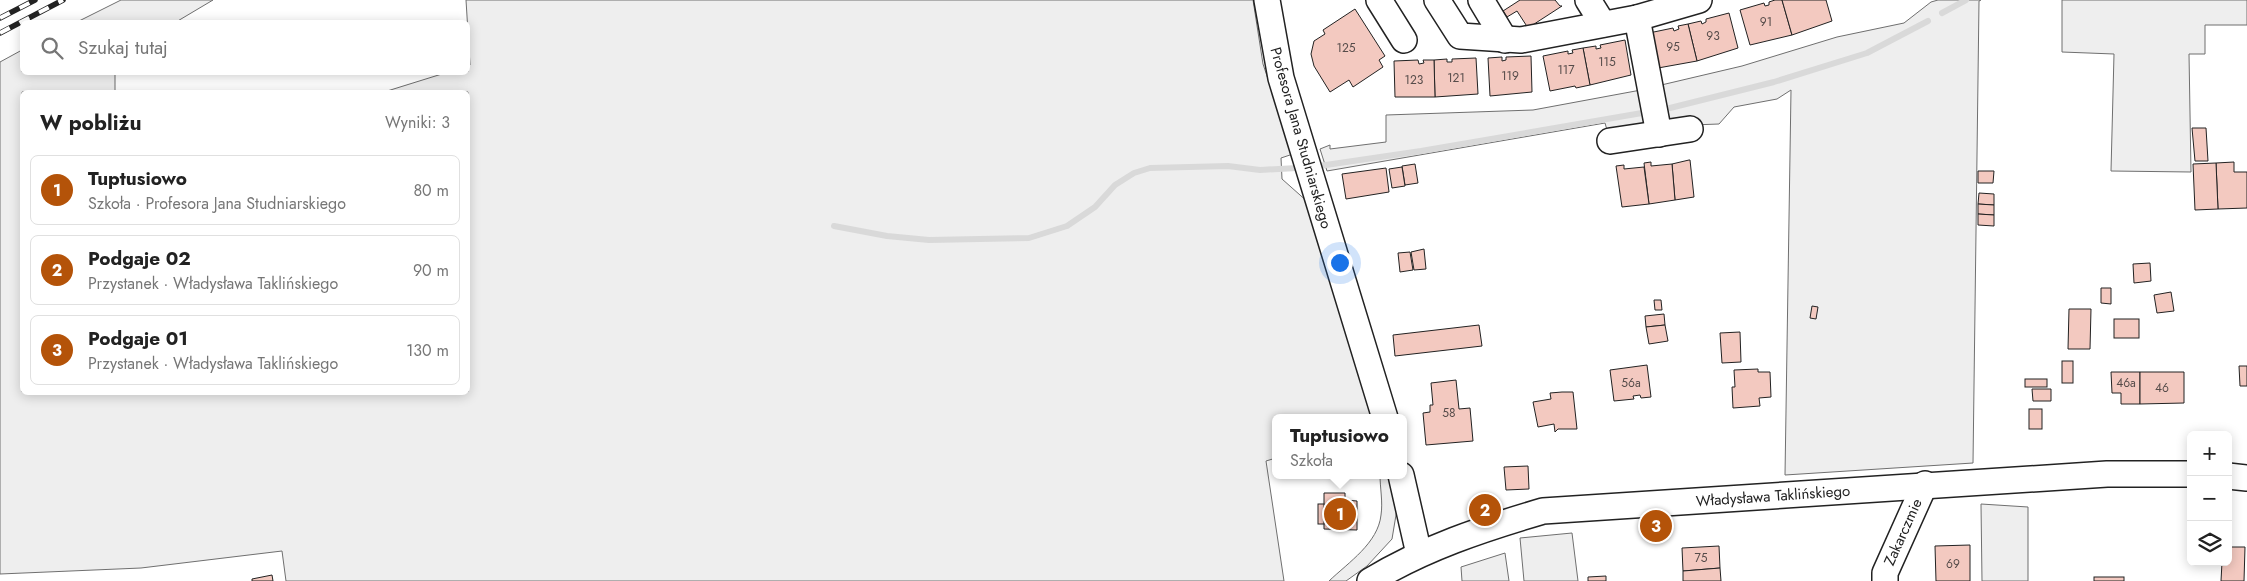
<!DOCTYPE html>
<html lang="pl">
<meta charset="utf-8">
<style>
:root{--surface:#fff;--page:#f6f6f6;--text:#222;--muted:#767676;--line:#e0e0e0;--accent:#b45309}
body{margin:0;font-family:Jost,sans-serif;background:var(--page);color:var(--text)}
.controls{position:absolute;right:15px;bottom:15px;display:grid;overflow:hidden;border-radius:8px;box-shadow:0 2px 12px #0003}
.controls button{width:45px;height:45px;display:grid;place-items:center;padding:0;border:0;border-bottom:1px solid var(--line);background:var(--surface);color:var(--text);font:25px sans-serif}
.you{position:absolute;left:1339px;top:262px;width:18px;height:18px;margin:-12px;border:4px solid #fff;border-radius:50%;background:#1a73e8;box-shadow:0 0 0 8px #1a73e833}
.badge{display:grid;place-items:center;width:32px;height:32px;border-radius:50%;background:var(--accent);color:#fff;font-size:16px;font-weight:700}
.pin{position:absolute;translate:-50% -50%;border:2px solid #fff;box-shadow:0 1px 5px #0006}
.popup{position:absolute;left:1272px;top:414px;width:135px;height:65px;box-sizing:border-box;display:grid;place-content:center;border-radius:8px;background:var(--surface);filter:drop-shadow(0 1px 4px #0005);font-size:16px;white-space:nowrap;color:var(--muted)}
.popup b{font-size:19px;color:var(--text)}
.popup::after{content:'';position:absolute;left:50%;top:100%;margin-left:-10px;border:10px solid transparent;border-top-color:var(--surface)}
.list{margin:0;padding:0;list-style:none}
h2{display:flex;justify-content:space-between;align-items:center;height:65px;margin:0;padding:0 20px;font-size:21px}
h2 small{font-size:16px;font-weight:400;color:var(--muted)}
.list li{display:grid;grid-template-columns:32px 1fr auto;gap:15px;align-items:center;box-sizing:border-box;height:70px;margin:0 10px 10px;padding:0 10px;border:1px solid var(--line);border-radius:8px}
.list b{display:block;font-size:19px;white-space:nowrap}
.list p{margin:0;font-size:16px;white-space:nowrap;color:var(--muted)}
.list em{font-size:16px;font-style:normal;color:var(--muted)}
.icon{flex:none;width:28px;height:28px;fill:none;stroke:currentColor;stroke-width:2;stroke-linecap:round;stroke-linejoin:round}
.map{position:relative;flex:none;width:2247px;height:581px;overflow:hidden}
.search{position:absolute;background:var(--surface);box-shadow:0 2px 12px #0003;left:20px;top:20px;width:450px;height:55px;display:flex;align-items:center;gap:12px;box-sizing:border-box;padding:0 18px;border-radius:8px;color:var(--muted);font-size:19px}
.panel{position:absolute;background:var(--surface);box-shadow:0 2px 12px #0003;left:20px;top:90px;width:450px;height:305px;border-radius:8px}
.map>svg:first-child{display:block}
.green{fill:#eee;stroke:#6f6f6f}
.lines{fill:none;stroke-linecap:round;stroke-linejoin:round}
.stream{stroke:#d9d9d9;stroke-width:6}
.building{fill:#f3c9c0;stroke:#222}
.minor-casing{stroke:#222;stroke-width:28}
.minor{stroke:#fff;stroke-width:25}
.rail-casing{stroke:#222;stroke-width:5.5}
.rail{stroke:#fff;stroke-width:4;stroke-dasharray:11;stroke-linecap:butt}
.labels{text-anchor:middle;stroke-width:4;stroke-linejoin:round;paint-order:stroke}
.number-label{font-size:12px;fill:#564c4a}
.street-label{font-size:15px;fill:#222;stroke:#fff}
</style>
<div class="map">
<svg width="2247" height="581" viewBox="0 0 2247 581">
<rect width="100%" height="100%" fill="#fff"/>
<g class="green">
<polygon points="121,0 213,0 176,22 77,22"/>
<polygon points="466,0 1253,0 1263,64 1293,154 1281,158 1282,179 1309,203 1374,418 1276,418 1276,458 1266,461 1284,581 286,581 282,551 141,568 0,574 0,62 22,50 22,72 115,73 115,92 22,92 22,392 468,392 468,92 384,92 445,73 468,72 468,66 470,65"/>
<polygon points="1938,0 1981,0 1979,1 1973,463 1785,475 1791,90 1777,99 1734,107 1719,124 1664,126 1657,86 1742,66 1837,37 1904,23 1931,2"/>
<polygon points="2062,0 2247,0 2247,25 2205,25 2205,54 2189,54 2191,172 2111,171 2114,54 2062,52"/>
<polygon points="1641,90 1650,129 1609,137 1605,123 1327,171 1320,149 1330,145 1330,149 1386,142 1386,115 1533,110"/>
<path d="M1380 475H1389L1397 509 1392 539 1367 566 1346 581H1329C1349 562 1378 543 1381 515 1383 502 1380 488 1380 475Z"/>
<polygon points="1981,504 2028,507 2028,581 1982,581"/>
<polygon points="1572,533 1578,581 1524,581 1520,538"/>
<polygon points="1505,553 1509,581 1462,581 1461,567"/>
</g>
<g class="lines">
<g class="stream">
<polyline points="1942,13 1966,0"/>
<polyline points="1666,109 1774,82 1867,53 1928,21"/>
<polyline points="1319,166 1421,151 1642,113"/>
<polyline points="834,226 887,236 929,240 1029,238 1067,226 1095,207 1115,185 1134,173 1150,168 1228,166 1260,170 1297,168"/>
</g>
</g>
<g class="building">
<polygon points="1520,0 1555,0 1560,6 1562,6 1528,28 1517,11 1507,17 1503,11"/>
<polygon points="1775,0 1782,0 1792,35 1750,45 1740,10 1764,3 1765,6 1769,5 1769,2"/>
<polygon points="1782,0 1826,0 1832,21 1792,35"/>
<polygon points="1355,9 1385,56 1379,60 1383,67 1353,87 1349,80 1330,92 1314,66 1311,54 1314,41 1325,34 1323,30"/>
<polygon points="1729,13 1738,48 1697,61 1688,24 1701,21 1702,24 1706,22 1706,19"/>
<polygon points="1688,24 1697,61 1658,68 1649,33 1673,28 1674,31 1679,29 1678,26"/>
<polygon points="1625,40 1631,75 1590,85 1583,48 1596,46 1596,49 1601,48 1600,45"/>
<polygon points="1583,48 1590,85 1576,88 1575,86 1550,91 1543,56 1568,51 1568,54 1573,53 1572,50"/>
<polygon points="1531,56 1532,92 1490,96 1488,58 1502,57 1502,61 1506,60 1506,57"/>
<polygon points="1476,58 1478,94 1435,97 1434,60 1447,59 1447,62 1452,62 1452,59"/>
<polygon points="1418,60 1419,64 1424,63 1423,60 1434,60 1435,97 1395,97 1394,61"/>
<polygon points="2192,128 2206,128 2208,161 2195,161"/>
<polygon points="1689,160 1690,160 1694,197 1675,200 1672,164"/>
<polygon points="1651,162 1651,166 1672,164 1675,200 1649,204 1644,163"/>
<polygon points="2234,162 2234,172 2247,172 2247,208 2218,209 2216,163"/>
<polygon points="2216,163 2218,209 2195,210 2193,164"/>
<polygon points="1415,164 1418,183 1405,185 1402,166"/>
<polygon points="1624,165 1624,169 1644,167 1649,204 1622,207 1616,166"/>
<polygon points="1402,167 1405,186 1392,188 1389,169"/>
<polygon points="1386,168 1389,192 1346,199 1342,174"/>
<polygon points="1978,171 1994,171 1993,183 1978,183"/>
<polygon points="1979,193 1994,194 1994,205 1978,204"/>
<polygon points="1978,204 1994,205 1994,215 1978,214"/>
<polygon points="1978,214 1994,215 1994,226 1978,225"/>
<polygon points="1424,249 1426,269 1414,270 1411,252"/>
<polygon points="1410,252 1413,270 1400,272 1398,253"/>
<polygon points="2150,263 2151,281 2134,283 2133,264"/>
<polygon points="2101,288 2111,288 2111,304 2101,303"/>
<polygon points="2171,292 2174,311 2157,313 2154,295"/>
<polygon points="1654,300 1661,300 1662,310 1655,310"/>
<polygon points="1812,306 1818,307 1816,319 1810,318"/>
<polygon points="2069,309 2091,309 2090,349 2068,349"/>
<polygon points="1664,314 1665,325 1646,327 1645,316"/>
<rect x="2114" y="319" width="25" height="19"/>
<polygon points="1479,325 1482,346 1395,356 1393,335"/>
<polygon points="1665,325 1668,341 1649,344 1646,327"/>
<polygon points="1740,332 1741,362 1722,363 1720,333"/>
<rect x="2062" y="361" width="11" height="22"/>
<polygon points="1647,365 1651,397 1641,398 1640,395 1633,396 1634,399 1614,401 1610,370"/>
<polygon points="2239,366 2247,366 2247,386 2240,386"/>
<polygon points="1758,369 1758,372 1770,372 1771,397 1759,398 1760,406 1733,408 1732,387 1735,387 1734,370"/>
<polygon points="2111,372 2140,372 2140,404 2121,404 2121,393 2112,393"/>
<polygon points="2140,372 2184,372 2184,403 2140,404"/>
<rect x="2025" y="379" width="22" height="8"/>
<polygon points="1456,380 1459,409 1470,408 1473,441 1426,445 1423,413 1430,412 1430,405 1433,405 1431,383"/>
<polygon points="2032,389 2051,389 2051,401 2033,401"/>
<polygon points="1562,392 1573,392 1577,429 1558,429 1555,432 1554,424 1538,427 1533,402 1551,399 1550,393"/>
<rect x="2029" y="409" width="13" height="20"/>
<polygon points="1528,466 1529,489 1506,490 1504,467"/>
<polygon points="1324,493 1345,493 1345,500 1357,501 1357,530 1324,529"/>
<rect x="1318" y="504" width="6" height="20"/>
<polygon points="1970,545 1970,581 1936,581 1935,546"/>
<polygon points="1719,546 1720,568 1683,571 1682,548"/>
<polygon points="2228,547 2245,547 2244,581 2221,581 2222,562 2228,562"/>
<polygon points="1720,568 1721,581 1683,581 1683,571"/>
<polygon points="272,575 273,581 252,581 252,579"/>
<polygon points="1606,576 1606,581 1588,581 1588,577"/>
<rect x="2094" y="577" width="30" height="4"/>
</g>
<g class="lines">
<defs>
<g id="minor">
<polyline points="1267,0 1281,78 1385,418"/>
<polyline points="1379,0 1404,40"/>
<polyline points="1437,0 1460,36 1521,40 1637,18 1699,0"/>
<polyline points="1481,0 1505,40"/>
<polyline points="1588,0 1603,24"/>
<polyline points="1637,18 1659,134"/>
<polyline points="1610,141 1690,129"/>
<polyline points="1401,475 1419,554"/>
<polyline points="2228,476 2247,478"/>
<path d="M1370 581C1424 548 1482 529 1543 511L2107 474H2191"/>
<polyline points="1885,581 1885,573 1925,484"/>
</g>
</defs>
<use href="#minor" class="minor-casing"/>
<use href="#minor" class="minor"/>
<defs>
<g id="rail">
<polyline points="0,18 35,0"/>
<polyline points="0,33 63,0"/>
</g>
</defs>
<use href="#rail" class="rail-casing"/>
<use href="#rail" class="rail"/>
</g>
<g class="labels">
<g class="number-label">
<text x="1766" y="26">91</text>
<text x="1713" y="40">93</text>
<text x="1673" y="51">95</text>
<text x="1346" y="52">125</text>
<text x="1607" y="66">115</text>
<text x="1566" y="74">117</text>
<text x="1510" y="80">119</text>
<text x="1456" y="82">121</text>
<text x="1414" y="84">123</text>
<text x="1631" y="387">56a</text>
<text x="2126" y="387">46a</text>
<text x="2162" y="392">46</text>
<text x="1449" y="417">58</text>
<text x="1701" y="562">75</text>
<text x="1953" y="568">69</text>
</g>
<g class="street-label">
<text transform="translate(1301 138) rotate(74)" y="5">Profesora Jana Studniarskiego</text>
<text transform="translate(1773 496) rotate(-4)" y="5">Władysława Taklińskiego</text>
<text transform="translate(1903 532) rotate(-66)" y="5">Zakarczmie</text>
</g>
</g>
</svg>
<div class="controls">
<button>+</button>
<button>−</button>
<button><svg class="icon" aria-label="layers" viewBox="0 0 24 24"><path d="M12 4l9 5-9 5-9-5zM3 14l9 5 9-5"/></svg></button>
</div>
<div class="you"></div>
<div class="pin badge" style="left:1340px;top:514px">1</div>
<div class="popup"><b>Tuptusiowo</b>Szkoła</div>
<div class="pin badge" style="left:1485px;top:510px">2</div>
<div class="pin badge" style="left:1656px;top:526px">3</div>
<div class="search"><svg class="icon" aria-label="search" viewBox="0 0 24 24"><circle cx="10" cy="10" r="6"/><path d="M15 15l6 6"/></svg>Szukaj tutaj</div>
<section class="panel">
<h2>W pobliżu<small>Wyniki: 3</small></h2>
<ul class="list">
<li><span class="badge">1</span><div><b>Tuptusiowo</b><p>Szkoła · Profesora Jana Studniarskiego</p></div><em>80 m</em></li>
<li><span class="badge">2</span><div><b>Podgaje 02</b><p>Przystanek · Władysława Taklińskiego</p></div><em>90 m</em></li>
<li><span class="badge">3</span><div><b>Podgaje 01</b><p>Przystanek · Władysława Taklińskiego</p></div><em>130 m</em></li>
</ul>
</section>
</div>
